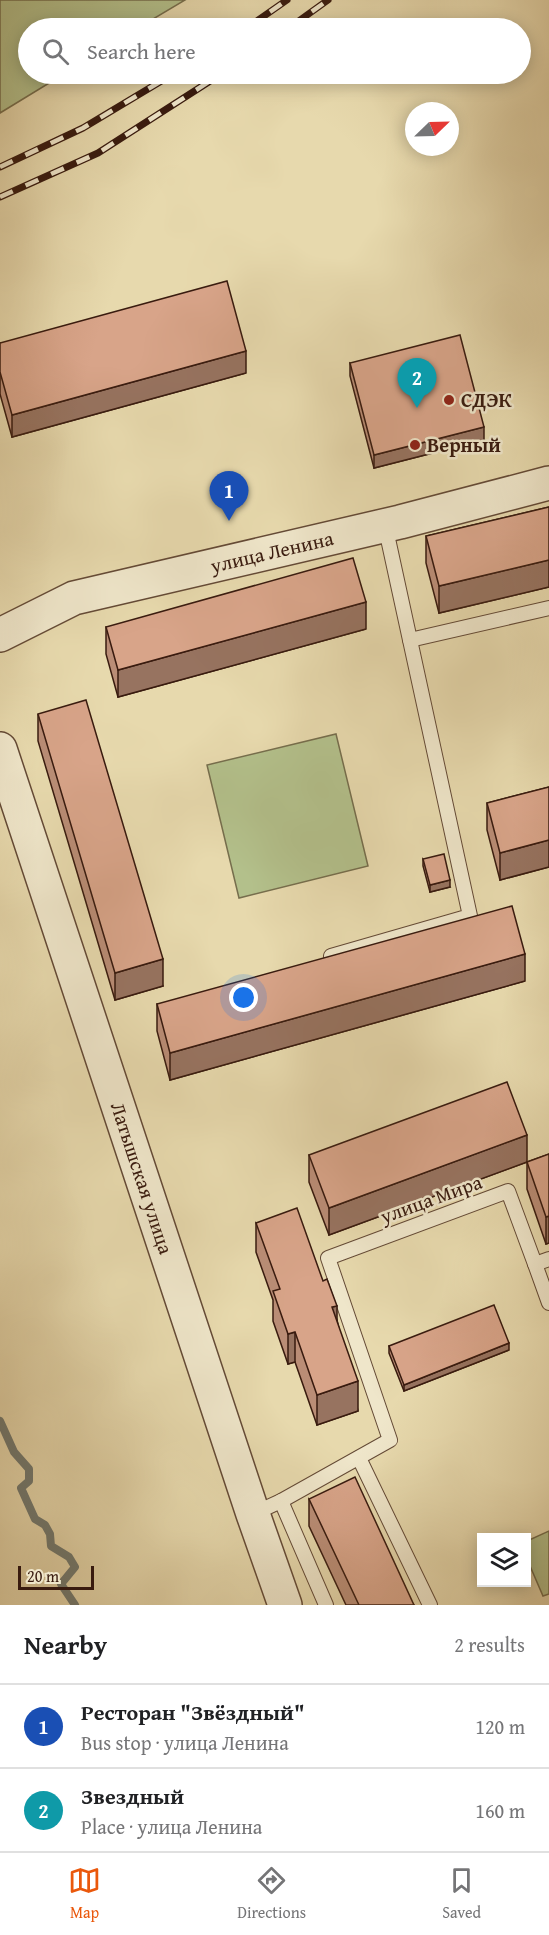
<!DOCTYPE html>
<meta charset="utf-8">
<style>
:root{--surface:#fff;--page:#f6f6f6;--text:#202124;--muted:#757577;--line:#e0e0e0;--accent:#ea580c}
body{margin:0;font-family:"Gentium Book Plus",serif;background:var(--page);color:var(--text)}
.controls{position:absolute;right:18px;bottom:18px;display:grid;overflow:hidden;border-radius:0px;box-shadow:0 3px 15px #0003}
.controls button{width:54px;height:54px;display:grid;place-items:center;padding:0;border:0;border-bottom:2px solid var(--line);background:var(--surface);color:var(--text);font:30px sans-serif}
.compass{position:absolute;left:405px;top:102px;width:54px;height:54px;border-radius:50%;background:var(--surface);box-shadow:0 3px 15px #0003;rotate:67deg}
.scale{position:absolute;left:18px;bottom:15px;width:76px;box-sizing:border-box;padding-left:6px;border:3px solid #391b0f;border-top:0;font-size:16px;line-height:21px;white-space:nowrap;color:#391b0f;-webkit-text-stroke:4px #efe6ca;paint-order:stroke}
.you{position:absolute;left:244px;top:998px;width:21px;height:21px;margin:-15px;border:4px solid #fff;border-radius:50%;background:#1a73e8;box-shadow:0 0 0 9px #1a73e833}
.badge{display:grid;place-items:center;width:39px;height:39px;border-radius:50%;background:var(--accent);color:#fff;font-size:20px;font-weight:700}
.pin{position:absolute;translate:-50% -50px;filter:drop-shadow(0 2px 3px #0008)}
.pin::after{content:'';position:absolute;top:32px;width:21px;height:18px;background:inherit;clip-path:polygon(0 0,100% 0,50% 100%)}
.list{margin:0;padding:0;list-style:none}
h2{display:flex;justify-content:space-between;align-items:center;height:78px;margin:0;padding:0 24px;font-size:26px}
h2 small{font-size:20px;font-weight:400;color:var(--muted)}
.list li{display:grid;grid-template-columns:39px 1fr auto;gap:18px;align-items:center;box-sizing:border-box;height:84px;padding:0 24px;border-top:2px solid var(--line)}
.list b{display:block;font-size:22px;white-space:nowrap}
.list p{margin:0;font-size:20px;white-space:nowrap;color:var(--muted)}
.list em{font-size:20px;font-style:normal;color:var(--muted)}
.icon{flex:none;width:33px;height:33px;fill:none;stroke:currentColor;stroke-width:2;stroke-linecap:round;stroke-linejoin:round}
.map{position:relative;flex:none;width:549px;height:1605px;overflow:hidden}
.search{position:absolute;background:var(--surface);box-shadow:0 3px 15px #0003;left:18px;right:18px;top:18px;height:66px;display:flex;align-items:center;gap:15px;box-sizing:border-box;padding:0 21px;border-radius:33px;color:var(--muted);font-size:22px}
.sheet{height:246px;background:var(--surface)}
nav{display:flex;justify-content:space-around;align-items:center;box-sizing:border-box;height:84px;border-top:2px solid var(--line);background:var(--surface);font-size:16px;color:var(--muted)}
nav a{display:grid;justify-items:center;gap:3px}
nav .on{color:var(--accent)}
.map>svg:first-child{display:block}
.green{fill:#b3c08b;stroke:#766e4d;stroke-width:1.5}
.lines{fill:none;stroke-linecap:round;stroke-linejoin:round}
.stream{stroke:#727a71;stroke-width:8}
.service-casing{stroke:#644a36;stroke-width:16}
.tertiary-casing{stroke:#644a36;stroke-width:36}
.service{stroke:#efe6ca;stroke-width:14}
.tertiary{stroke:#efe6ca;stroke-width:33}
.rail-casing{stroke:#391b0f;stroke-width:7}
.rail{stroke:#efe6ca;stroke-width:4.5;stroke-dasharray:14;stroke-linecap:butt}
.wall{fill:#ba8d76;stroke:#391b0f;stroke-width:1.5}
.shaded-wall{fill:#977360;stroke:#391b0f;stroke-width:1.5}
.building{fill:#d8a489;stroke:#391b0f;stroke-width:1.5}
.poi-dot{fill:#8f2418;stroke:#efe6ca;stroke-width:2}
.labels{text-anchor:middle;stroke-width:5;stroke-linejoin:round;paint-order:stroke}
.poi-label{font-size:20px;font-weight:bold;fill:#391b0f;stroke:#efe6ca;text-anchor:start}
.street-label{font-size:20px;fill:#391b0f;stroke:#efe6ca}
</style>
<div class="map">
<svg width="549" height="1605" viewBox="0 0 549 1605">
<rect width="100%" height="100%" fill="#e7d9ad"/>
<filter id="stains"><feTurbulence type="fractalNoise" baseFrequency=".00333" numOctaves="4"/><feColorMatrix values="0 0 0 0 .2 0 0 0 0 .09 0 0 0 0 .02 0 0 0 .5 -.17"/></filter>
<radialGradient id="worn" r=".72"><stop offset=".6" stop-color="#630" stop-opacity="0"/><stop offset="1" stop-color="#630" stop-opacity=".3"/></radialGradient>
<g class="green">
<polygon points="0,0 185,0 138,28 28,28 28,74 64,74 0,113"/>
<polygon points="336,734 368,866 239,898 207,765"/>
<polygon points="549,1531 549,1594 543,1596 527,1559 527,1541"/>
</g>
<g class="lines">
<polyline class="stream" points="0,1421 14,1452 29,1469 29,1481 21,1488 35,1519 45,1525 50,1534 51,1546 69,1557 75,1567 61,1584 75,1605"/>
<defs>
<g id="service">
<polyline points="410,640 549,608"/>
<polyline points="331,956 470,916 385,525"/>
<polyline points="549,1259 535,1264 549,1303"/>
<polyline points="359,1458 430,1605"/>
<polyline points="281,1501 326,1605"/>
<polyline points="253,1514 281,1501 390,1440 328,1258 508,1191 535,1264"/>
</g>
<g id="tertiary">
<path id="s1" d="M0 635 74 598 400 522 549 483"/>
<path id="s2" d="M0 749 253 1514 285 1605"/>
</g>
</defs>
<use href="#service" class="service-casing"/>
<use href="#tertiary" class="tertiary-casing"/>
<use href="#service" class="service"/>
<use href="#tertiary" class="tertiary"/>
<defs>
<g id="rail">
<polyline points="247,28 287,0"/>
<polyline points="289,28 328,0"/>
<polyline points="0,167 83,128 173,74"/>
<polyline points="0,197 98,153 221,74"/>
</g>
</defs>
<use href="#rail" class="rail-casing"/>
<use href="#rail" class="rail"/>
</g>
<g class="wall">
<polygon points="0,343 246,373 12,437 0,394"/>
<polygon points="350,363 484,440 374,468 350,376"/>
<polygon points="549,507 549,587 439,613 426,563 426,536"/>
<polygon points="106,627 366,629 118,697 106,654"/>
<polygon points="38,714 163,986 115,1000 38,741"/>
<polygon points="549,787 549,867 500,880 487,830 487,803"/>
<polygon points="423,859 450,887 430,892 423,866"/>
<polygon points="525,981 170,1080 157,1031 157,1004"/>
<polygon points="549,1154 549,1243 546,1244 527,1189 527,1162"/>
<polygon points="309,1155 527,1162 329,1235 309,1182"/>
<polygon points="256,1223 323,1281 337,1320 358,1411 317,1425 295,1362 288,1364 273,1321 273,1300 256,1252"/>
<polygon points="389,1346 509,1350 404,1391 389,1353"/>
<polygon points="309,1499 414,1605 346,1605 309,1526"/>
</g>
<g class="shaded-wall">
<polygon points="246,351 246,373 12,437 12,415"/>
<polygon points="484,427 484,440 374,468 374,455"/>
<polygon points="549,560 549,587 439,613 439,586"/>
<polygon points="366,602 366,629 118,697 118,670"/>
<polygon points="549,840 549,867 500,880 500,853"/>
<polygon points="450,880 450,887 430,892 430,885"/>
<polygon points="525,954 525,981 170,1080 170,1053"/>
<polygon points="163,959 163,986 115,1000 115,973"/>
<polygon points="527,1135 527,1162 329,1235 329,1208"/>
<polygon points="549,1216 549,1243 546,1244 546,1217"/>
<polygon points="337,1306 337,1336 332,1307"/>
<polygon points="295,1332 295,1362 288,1364 288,1334"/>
<polygon points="509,1343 509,1350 404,1391 404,1385"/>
<polygon points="358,1381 358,1411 317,1425 317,1395"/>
</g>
<g class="building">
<polygon points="227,281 246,351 12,415 0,372 0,343"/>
<polygon points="460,335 484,427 374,455 350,363"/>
<polygon points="549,507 549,560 439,586 426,536"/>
<polygon points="353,558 366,602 118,670 106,627"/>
<polygon points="86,700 163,959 115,973 38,714"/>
<polygon points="549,787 549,840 500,853 487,803"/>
<polygon points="444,854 450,880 430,885 423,859"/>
<polygon points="512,906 525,954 170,1053 157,1004"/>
<polygon points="507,1082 527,1135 329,1208 309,1155"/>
<polygon points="549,1154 549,1216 546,1217 527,1162"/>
<polygon points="297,1208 323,1281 327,1279 337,1306 332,1307 358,1381 317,1395 295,1332 288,1334 273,1291 280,1289 256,1223"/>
<polygon points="494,1305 509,1343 404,1385 389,1346"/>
<polygon points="355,1477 414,1605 359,1605 309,1499"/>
</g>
<g class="poi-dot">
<circle cx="449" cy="400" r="6"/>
<circle cx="415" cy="445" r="6"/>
</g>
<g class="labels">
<g class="poi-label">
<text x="461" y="407">СДЭК</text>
<text x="427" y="452">Верный</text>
</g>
<g class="street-label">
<text dy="7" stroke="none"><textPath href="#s1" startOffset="286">улица Ленина</textPath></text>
<text dy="7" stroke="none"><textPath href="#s2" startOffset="452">Латышская улица</textPath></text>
<text transform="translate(431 1199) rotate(-20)" y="7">улица Мира</text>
</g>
</g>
<rect width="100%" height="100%" filter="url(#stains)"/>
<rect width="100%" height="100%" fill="url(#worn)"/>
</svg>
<div class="controls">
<button><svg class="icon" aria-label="layers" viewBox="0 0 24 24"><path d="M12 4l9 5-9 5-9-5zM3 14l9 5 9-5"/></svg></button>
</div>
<svg class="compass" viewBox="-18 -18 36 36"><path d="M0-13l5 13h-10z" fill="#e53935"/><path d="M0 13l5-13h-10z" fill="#757577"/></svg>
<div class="scale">20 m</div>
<div class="you"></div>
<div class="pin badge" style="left:229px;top:521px;background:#1a4fb4">1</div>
<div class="pin badge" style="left:417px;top:408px;background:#0f9aa8">2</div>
<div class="search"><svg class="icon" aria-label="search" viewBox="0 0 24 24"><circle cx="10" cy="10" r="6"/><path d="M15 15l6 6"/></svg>Search here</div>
</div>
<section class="sheet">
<h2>Nearby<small>2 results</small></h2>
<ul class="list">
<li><span class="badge" style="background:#1a4fb4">1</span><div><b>Ресторан &quot;Звёздный&quot;</b><p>Bus stop · улица Ленина</p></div><em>120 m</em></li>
<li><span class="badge" style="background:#0f9aa8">2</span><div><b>Звездный</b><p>Place · улица Ленина</p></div><em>160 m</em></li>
</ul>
</section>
<nav>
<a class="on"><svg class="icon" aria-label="map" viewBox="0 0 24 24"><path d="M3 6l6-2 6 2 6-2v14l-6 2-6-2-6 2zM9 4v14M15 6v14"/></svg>Map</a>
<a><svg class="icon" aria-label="directions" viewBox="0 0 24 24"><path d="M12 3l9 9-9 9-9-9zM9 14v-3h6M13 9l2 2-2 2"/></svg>Directions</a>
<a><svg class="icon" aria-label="saved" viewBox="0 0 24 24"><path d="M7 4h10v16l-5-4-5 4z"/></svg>Saved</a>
</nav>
